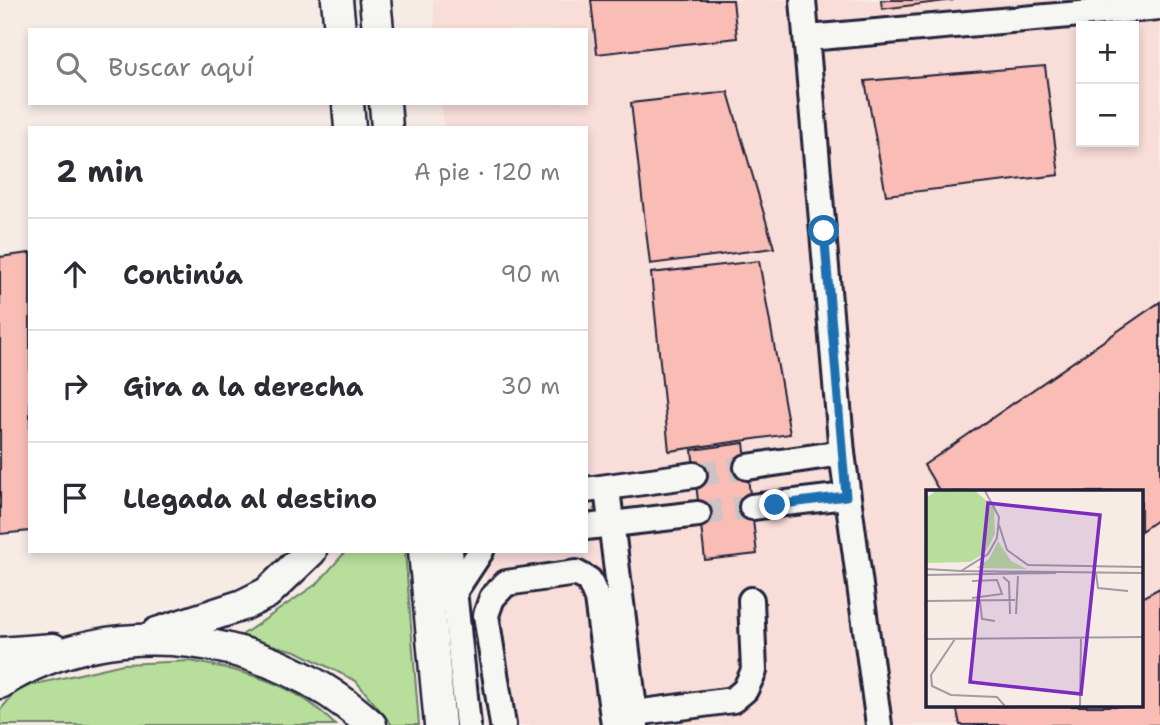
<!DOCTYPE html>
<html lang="es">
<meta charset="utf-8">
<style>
:root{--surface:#fff;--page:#f7f7f7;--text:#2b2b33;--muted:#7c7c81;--line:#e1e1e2}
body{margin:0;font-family:"Shantell Sans",sans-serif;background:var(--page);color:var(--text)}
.controls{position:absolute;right:21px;top:21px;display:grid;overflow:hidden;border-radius:0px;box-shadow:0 4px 10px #0003}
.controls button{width:63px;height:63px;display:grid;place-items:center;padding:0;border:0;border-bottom:2px solid var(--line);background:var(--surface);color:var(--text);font:35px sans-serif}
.stop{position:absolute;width:21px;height:21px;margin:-16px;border:5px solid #1f6fb2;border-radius:50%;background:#fff}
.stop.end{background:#1f6fb2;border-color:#fff;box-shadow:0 2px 7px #0008}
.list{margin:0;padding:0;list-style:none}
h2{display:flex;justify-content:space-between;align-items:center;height:91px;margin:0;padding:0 28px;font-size:30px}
h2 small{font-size:23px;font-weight:400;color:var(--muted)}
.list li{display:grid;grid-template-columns:46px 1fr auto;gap:21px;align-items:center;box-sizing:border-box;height:112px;padding:0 28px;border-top:2px solid var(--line)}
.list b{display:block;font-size:26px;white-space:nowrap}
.list em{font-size:23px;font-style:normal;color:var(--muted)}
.icon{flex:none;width:38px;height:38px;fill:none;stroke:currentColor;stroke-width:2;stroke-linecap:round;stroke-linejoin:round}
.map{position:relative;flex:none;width:1160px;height:725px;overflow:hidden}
.search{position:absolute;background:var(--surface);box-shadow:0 4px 10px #0003;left:28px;top:28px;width:560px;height:77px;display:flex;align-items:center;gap:18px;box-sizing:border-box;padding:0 24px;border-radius:0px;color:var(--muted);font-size:26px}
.panel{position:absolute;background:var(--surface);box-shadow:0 4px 10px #0003;left:28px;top:126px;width:560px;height:427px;border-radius:0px}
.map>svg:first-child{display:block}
.built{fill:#f8ddd8;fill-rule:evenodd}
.green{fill:#b7df9b;stroke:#6c806b;stroke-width:2}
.building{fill:#f9bdb6;stroke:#22223b;stroke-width:2}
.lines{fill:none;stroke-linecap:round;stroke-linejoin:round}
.minor-tunnel{stroke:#ccc3c4;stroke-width:24;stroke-dasharray:24 12;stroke-linecap:butt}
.minor-casing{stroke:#22223b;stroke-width:30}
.major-casing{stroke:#22223b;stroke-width:35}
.minor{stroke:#f6f6f2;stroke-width:24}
.major{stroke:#f6f6f2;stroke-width:30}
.route{stroke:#1f6fb2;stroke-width:9}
.inset-road{fill:none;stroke:#a29ba2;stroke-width:2}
.view{fill:#7b2cbf;fill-opacity:0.15;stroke:#7b2cbf;stroke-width:3.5}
.inset-edge{fill:none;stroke:#22223b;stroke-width:3.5}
</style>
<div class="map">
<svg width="1160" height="725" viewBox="0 0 1160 725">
<rect width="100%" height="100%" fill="#f7ebe6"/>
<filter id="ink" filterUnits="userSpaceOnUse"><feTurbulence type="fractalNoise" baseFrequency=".0143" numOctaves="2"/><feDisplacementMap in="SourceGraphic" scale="14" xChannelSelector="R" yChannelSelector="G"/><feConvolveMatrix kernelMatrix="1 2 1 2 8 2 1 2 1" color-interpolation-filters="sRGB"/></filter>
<g filter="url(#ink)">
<path class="built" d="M433 0H1160V725H499L483 551H586V128H444L442 103H586V30H435ZM1081 26H1134V142H1081ZM927 492H1141V706H927Z"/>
<g class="green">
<polygon points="346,551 405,551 419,725 392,725 356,681 296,651 239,637 318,583"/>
<path d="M190 661C244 671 297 683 335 725H0V710L19 688 123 664Z"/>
</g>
<g class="building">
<polygon points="591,0 733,0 737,38 597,54"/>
<polygon points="881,0 954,0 882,9"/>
<polygon points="1045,66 1059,175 886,195 865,81"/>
<polygon points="728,92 774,248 650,264 631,103"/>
<polygon points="30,253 30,531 0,534 0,257"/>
<polygon points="759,261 790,434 669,451 651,273"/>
<polygon points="1160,302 1160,518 1141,531 1141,492 940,492 924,465"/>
<polygon points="744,443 757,554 705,560 692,450"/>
<polygon points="1160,588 1160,725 960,725 956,706 1141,706 1141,598"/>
</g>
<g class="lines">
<g class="minor-tunnel">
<polyline points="694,475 747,467"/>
<polyline points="698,514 752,507"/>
</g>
<defs>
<g id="minor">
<polyline points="803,0 842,453 879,725"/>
<polyline points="808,38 1160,7"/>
<polyline points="747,467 842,453"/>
<polyline points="607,489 636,725"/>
<polyline points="586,490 694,475"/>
<polyline points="752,507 846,496"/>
<polyline points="586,527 698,514"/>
<polyline points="450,551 468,725"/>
<polyline points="450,598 481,551"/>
<polyline points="635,713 733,700 745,690 754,671 751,600"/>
<polyline points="503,725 486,615 492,598 506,583 576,573 589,580 597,599 614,725"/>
</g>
<g id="major">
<polyline points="337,0 340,30"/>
<polyline points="375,0 378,30"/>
<polyline points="348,103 350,128"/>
<polyline points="385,103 387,128"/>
<polyline points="424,551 440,725"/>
<polyline points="157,633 243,605 267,593 311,551"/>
<polyline points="0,653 53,649"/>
<path d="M0 683C116 609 272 634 371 725"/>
</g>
</defs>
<use href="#minor" class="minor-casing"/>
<use href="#major" class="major-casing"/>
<use href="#minor" class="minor"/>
<use href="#major" class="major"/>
</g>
</g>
<g class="lines" filter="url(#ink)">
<polyline class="route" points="775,505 846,496 824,231"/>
</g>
<g transform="translate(926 490)">
<rect width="217" height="217" fill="#f7ebe6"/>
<path d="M10 1H49L68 17 69 44 59 63 44 72 0 73V8ZM72 51 85 71 101 79 50 78 63 69Z" fill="#b7df9b"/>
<path class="inset-road" d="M73 35 81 60 102 75 217 77M0 79 35 81 62 64 71 48 73 27 59 1M35 81 217 83M170 83 172 98 202 101M0 85 130 83M77 87 83 92 84 124M46 108 76 104 71 90 46 91M0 111 89 110M54 111 56 129 69 131M90 124 92 86M0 149 217 147M29 149 5 185 6 196 25 205 71 207 79 216M154 216 155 149"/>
<path class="view" d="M62 13 174 25 155 204 44 192Z"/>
<rect width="217" height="217" class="inset-edge"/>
</g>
</svg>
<div class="controls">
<button>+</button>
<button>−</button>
</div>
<div class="stop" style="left:824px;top:231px"></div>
<div class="stop end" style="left:775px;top:505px"></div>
<div class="search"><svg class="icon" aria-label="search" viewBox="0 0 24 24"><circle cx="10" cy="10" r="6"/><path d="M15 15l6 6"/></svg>Buscar aquí</div>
<section class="panel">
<h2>2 min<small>A pie · 120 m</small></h2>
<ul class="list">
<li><svg class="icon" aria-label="ahead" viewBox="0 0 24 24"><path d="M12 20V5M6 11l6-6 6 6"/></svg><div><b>Continúa</b></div><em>90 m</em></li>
<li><svg class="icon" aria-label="right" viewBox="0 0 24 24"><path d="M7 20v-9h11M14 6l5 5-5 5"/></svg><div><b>Gira a la derecha</b></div><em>30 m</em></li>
<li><svg class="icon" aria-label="arrive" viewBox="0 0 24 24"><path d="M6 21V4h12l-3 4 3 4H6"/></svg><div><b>Llegada al destino</b></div></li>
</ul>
</section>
</div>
